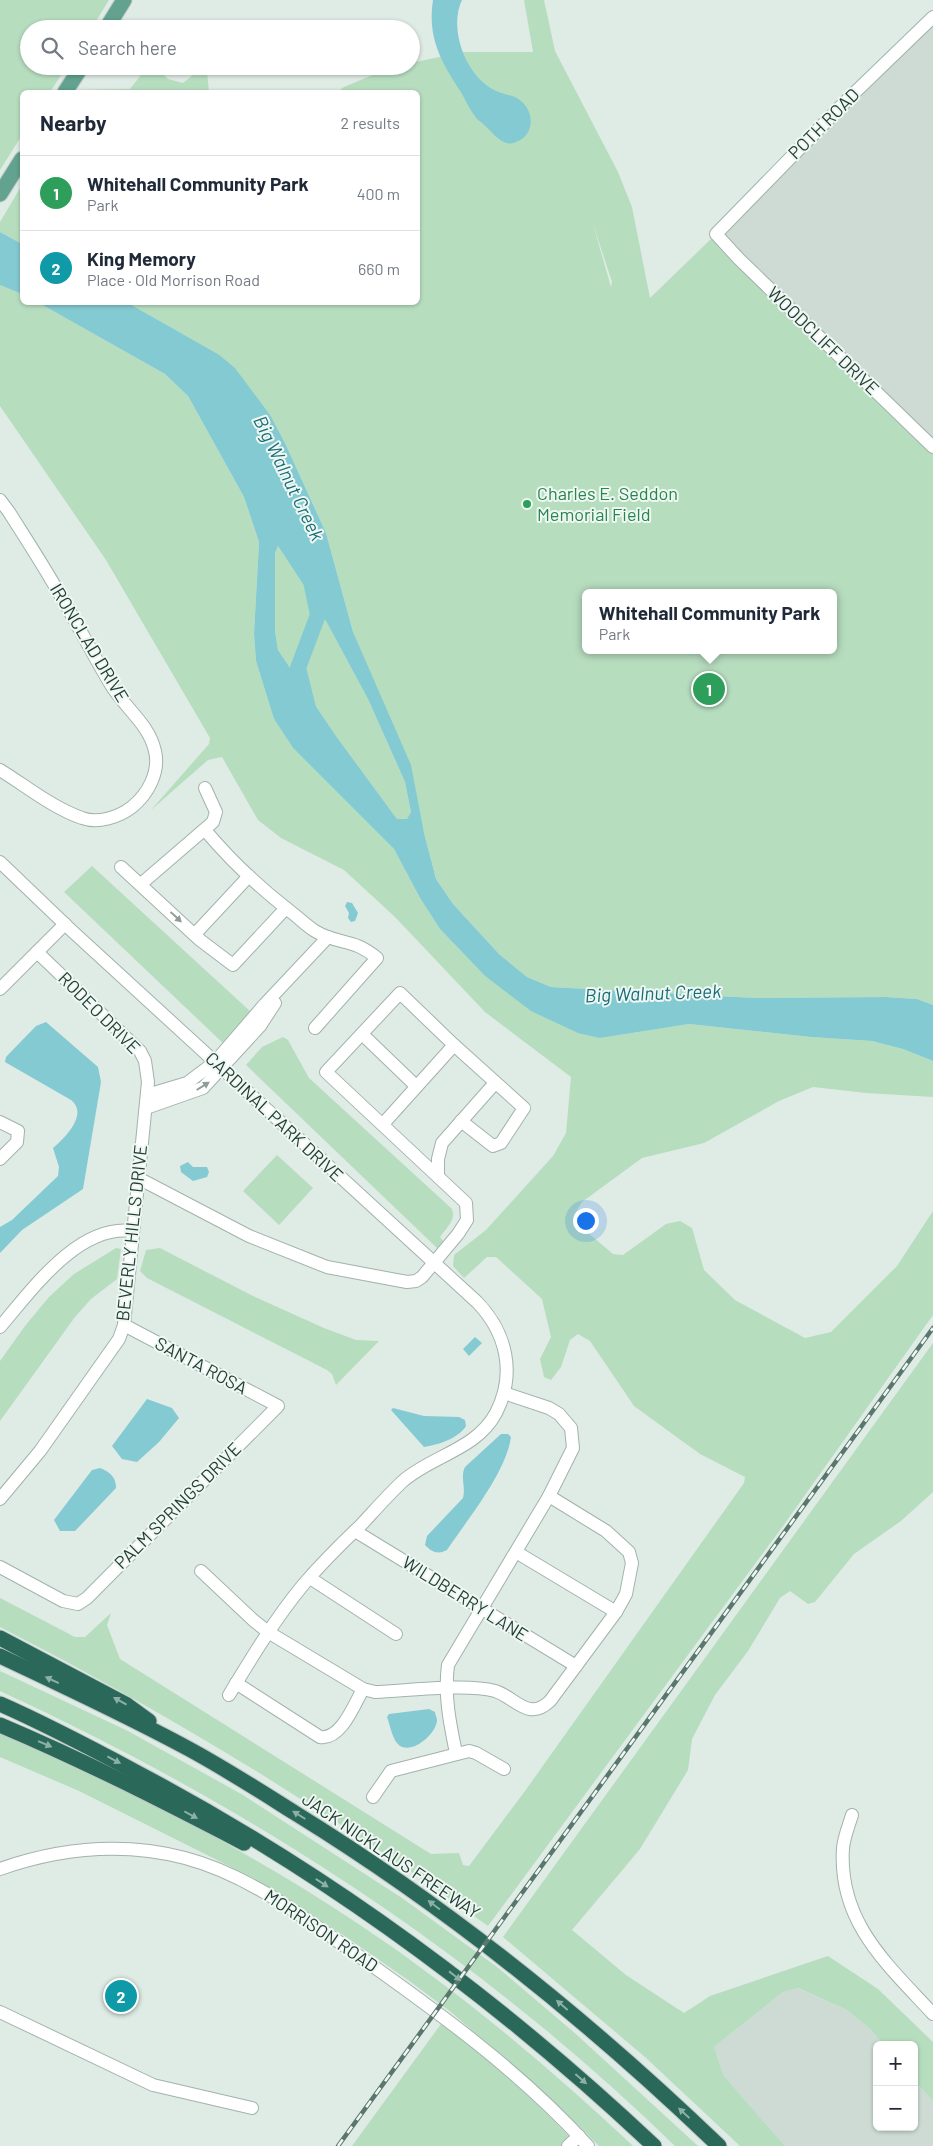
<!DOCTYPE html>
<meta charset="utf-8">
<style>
:root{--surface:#fff;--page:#f6f6f7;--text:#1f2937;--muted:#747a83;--line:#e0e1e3;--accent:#804a43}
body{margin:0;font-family:Barlow,sans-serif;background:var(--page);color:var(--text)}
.controls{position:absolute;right:15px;bottom:15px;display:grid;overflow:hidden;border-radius:8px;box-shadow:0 1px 4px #0004}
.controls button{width:45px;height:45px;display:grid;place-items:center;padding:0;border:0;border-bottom:1px solid var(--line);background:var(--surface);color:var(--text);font:25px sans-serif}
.you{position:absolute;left:585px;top:1220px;width:18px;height:18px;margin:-12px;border:4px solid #fff;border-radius:50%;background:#1a73e8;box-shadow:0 0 0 8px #1a73e833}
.badge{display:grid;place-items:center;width:32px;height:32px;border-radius:50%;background:var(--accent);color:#fff;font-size:16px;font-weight:700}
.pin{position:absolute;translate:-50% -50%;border:2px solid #fff;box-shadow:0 1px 5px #0006}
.popup{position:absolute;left:582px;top:589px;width:255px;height:65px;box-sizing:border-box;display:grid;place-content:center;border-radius:8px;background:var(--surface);filter:drop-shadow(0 1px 4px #0005);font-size:16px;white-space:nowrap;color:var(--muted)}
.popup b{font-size:19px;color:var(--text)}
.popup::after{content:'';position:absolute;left:50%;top:100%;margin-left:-10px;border:10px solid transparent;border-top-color:var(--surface)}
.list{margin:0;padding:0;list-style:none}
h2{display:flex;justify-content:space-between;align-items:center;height:65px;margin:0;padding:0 20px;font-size:21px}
h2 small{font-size:16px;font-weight:400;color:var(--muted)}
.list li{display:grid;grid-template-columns:32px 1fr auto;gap:15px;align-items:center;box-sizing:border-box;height:75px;padding:0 20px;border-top:1px solid var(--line)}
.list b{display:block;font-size:19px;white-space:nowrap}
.list p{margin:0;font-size:16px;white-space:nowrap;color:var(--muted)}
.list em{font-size:16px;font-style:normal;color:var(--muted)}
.icon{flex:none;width:28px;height:28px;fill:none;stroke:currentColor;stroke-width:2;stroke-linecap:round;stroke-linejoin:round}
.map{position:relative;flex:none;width:933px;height:2146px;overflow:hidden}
.search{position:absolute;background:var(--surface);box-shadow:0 1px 4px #0004;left:20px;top:20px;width:400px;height:55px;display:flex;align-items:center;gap:12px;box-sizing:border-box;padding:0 18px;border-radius:28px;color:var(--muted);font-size:19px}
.panel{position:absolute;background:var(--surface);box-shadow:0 1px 4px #0004;left:20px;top:90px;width:400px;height:215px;border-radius:8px}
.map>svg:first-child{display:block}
.built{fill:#cddbd4}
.green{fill:#b7ddbf;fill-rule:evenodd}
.water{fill:#84cad2;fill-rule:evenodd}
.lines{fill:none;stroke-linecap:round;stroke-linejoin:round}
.river{stroke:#84cad2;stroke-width:16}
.minor-casing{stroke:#a2b3ac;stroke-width:14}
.major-casing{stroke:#c0c8c6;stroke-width:17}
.highway-casing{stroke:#c0c8c6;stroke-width:17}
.minor{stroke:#fff;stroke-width:12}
.major{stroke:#62a28f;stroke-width:15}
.highway{stroke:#2a6859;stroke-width:15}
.rail-casing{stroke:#5a776e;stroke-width:4.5}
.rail{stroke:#eff7f3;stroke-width:2.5;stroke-dasharray:8;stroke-linecap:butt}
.oneway{fill:#8f9d99}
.oneway2{fill:#8cb0a6}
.leisure-dot{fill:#2e9e5b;stroke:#eff7f3;stroke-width:2}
.labels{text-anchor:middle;stroke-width:4;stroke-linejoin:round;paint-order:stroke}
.street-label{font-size:18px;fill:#1f3b33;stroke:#eff7f3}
.leisure-label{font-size:18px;fill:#27864d;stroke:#eff7f3;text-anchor:start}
.water-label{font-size:19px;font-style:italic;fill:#186d79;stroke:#eff7f3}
</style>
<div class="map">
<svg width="933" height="2146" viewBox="0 0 933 2146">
<rect width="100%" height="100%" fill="#dfebe5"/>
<g class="built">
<polygon points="933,20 933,454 712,238"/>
<polygon points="797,1988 847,2010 870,2029 884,2045 877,2045 877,2127 914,2127 914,2080 933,2101 933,2146 785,2146 724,2076 714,2047 783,1992"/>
</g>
<g class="green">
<polygon points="0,0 109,0 91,29 29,29 29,66 67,66 50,92 22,92 22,135 0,170"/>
<path d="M524 0H544L555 51 618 172 632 207 650 298 712 238 933 454V1005L917 999 885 997 755 998 551 987 527 977 499 954 453 904 436 879 424 833 353 632 326 533 285 443 270 416 218 354 128 303 418 302V92H337L344 87 394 66H411V63L463 52H533ZM593 224 612 282 611 287ZM585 593H833V650H585Z"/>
<polygon points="148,66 154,66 168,79 183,83 204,66 207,71 209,92 80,92 81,90 130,89"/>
<polygon points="22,185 22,244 0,232 0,222"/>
<path d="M0 285 22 294V302L39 303 165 374 188 396 244 497 259 542 254 634 256 661 274 719 293 748 394 849 420 898 440 929 484 975 600 1038 689 1024 811 1037 872 1041 903 1049 933 1061V1097L866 1093 813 1087 779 1101 704 1143 642 1158 582 1202 574 1215 580 1226 613 1254 623 1255 666 1224 680 1221 692 1228 704 1270 735 1300 805 1338 831 1332 897 1266 933 1211V1315L783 1526 488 1926C333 1814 170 1714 0 1627V1598L75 1637H85L111 1613 107 1625 120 1659 431 1854 459 1853 463 1865 469 1866 525 1791 744 1483 745 1477 700 1454 634 1406 590 1341 578 1334 570 1340 561 1367 551 1380 544 1377 540 1359 551 1337 542 1299 496 1257H487L464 1278 453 1266 454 1255 486 1230 553 1156 566 1133 571 1077 485 1012 395 917 344 870 281 838 258 820 222 757 208 760 151 810 209 744 210 738 106 560 0 406Z"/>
<polygon points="278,546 320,610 368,699 405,782 411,812 407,820 397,819 336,736 278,650 275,631 275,553"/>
<polygon points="92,866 251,1012 225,1045 64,892"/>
<path d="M283 1037 288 1040 309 1078 451 1208C458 1218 446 1228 440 1237L444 1242 437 1248 246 1065 262 1047Z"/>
<polygon points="277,1155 313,1188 279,1225 243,1191"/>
<polygon points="116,1248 121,1249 117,1279 91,1299 75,1317 0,1421 0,1361 25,1326 49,1297 74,1274"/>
<polygon points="160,1248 253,1296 324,1328 356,1340 379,1341 336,1385 332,1374 327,1370 147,1278 140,1271 146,1250"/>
<polygon points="933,1343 933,1492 901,1521 854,1554 815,1602 808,1604 790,1591 780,1598 748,1651 715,1695 692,1739 688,1770 640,1849 572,1930 626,1975 684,2013 710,1996 828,1956 878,1989 933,2042 933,2101 914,2080 914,2045 884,2045 870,2029 847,2010 798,1988 783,1992 714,2047 724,2076 785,2146 740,2146 645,2057 503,1937"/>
<path d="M0 1671 128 1731 243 1795 402 1898 497 1967 577 2035 698 2146H675C479 1955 248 1805 0 1691Z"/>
<path d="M0 1733C62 1757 121 1787 179 1818 240 1850 300 1885 357 1923 455 1988 548 2066 633 2146H599L564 2111 451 2012 408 1980 343 1935 255 1879 79 1791 0 1757Z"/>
<path d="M441 2024C490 2060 537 2101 578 2146H352Z"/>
</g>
<g class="water">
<path d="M433 0H462C448 29 466 76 494 90 508 97 517 93 527 108 531 115 532 123 529 130 527 135 523 139 518 141 502 151 491 128 478 120 471 112 467 103 462 94 442 63 427 39 433 0Z"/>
<polygon points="0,232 22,244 22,294 0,285"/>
<path d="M39 303H128L218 354 235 368 270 415 285 443 326 533 353 632 411 765 424 833 436 879 453 904 499 954 527 977 551 987 755 998 885 997 917 999 933 1005V1061L903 1049 872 1041 811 1037 689 1024 600 1038 578 1033 531 1011 484 975 440 929 420 898 394 849 293 748 274 719 256 661 254 634 259 542 244 497 188 396 165 374ZM278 546 320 610 368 699 405 782 411 812 407 819H397L336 736 278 650 275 631V553Z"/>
<polygon points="347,902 352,903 358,913 355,921 351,922 348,918 349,913 345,906"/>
<path d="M46 1022 98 1067 101 1082 83 1189 22 1230 0 1253V1227L12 1220 58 1176 59 1167 53 1148C65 1138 89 1114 71 1100L5 1062 6 1057 36 1026Z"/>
<polygon points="188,1162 193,1167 207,1167 209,1172 207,1177 193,1181 181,1172 180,1166"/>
<polygon points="475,1337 482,1343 469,1356 463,1349"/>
<polygon points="147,1399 172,1408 179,1418 159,1442 137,1462 122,1459 112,1446"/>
<path d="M393 1408 424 1416 459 1417 465 1420 466 1426C459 1438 438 1445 424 1447L391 1410Z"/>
<path d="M501 1434H508L511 1437C506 1473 467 1520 447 1550 437 1555 432 1552 425 1545L427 1536 463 1498C466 1487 460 1477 465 1467Z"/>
<path d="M100 1468C110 1472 116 1477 116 1488L75 1531H60L54 1520 92 1470Z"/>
<path d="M429 1709 435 1712C435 1715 437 1717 437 1720 437 1734 409 1758 397 1743 392 1737 390 1725 387 1717L389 1714Z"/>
</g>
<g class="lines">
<polyline class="river" points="308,708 298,668 318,615 311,581"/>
<defs>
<g id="minor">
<polyline points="933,17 845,102 716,234 739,259 933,447"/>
<path d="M0 500 9 512C26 539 43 565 59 593 77 623 93 655 111 685 125 708 149 724 155 751 160 772 148 794 132 807 119 817 98 824 82 818 53 808 26 786 0 770"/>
<path d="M205 830C231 861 260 888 291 912 299 918 307 926 315 931 338 945 354 938 377 958L315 1028"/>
<path d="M0 862 71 930 477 1302C507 1333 516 1374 496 1413 476 1450 433 1455 403 1481 388 1495 375 1510 361 1525 341 1544 321 1564 303 1585 275 1619 252 1657 229 1695"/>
<polyline points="121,867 200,940 233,965 286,908"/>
<polyline points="141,884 213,822 216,812 205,788"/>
<polyline points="195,934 249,876"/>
<polyline points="0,989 65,924"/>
<polyline points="362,1034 416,1086"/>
<polyline points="147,1095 187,1083 215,1062 265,1004 328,937"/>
<polyline points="146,1108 203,1088 260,1026 275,1003"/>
<polyline points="0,1122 18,1131 17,1142 0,1159"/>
<polyline points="383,1124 454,1045"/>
<polyline points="438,1176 438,1159 442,1143 495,1083"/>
<polyline points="138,1178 249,1236 327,1267 407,1282 416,1281 422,1277 458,1234 467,1220 466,1203 326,1072 400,993 454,1045 524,1108 501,1143 493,1146 461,1121"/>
<path d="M0 1327C31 1291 78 1224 132 1231"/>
<polyline points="0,1499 40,1451 119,1339 124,1325 148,1082 145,1061 140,1051 37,952"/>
<polyline points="355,1531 576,1666"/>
<polyline points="516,1552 616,1612"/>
<polyline points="0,1567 63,1601 78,1604 87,1598 278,1406 124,1325"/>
<path d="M201 1571 253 1620 268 1632 363 1689 375 1692C407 1691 465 1683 495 1691 515 1697 528 1722 550 1701L616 1612 626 1594 632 1563 629 1552 606 1531 549 1496"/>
<polyline points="310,1578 396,1634"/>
<path d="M236 1683 320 1737C341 1740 354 1705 363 1689"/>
<path d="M456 1753C450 1724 444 1696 448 1665L549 1496 573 1448 571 1428 559 1414 549 1408 504 1393"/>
<polyline points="373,1797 391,1771 469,1751 476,1753 504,1769"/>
<path d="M852 1815C849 1825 844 1837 843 1848 838 1922 887 1964 933 2014"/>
<path d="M0 1869C60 1848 123 1842 185 1858 249 1875 303 1917 356 1954 438 2012 520 2071 588 2146"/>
<polyline points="0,2012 153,2085 252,2108"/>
<polyline points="568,2146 579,2136"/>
</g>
<g id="major">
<polyline points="106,29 124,0"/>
<polyline points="65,92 82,66"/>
<polyline points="0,194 22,159"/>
</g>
<g id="highway">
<polyline points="0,1638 127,1705 149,1721"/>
<path d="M0 1656C64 1686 128 1716 189 1749 226 1769 260 1791 295 1813 449 1908 589 2021 719 2146"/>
<path d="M0 1704C46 1724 91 1748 136 1772 325 1872 498 1999 654 2146"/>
<path d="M0 1725C83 1760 163 1801 244 1843"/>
</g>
</defs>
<use href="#minor" class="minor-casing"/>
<use href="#major" class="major-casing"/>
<use href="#highway" class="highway-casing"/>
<use href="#minor" class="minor"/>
<use href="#major" class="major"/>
<use href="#highway" class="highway"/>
<defs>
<polyline id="rail" points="338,2146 933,1328"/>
</defs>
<use href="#rail" class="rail-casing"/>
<use href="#rail" class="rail"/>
</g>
<defs><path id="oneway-solid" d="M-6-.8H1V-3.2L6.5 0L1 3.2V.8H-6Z" transform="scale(1.25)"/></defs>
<g class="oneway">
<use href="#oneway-solid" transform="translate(176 917) rotate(43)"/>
<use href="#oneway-solid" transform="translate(203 1086) rotate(-32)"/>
</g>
<g class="oneway2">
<use href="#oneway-solid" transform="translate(52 1680) rotate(-155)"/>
<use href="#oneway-solid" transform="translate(120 1701) rotate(-151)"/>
<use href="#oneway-solid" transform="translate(45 1744) rotate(23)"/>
<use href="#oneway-solid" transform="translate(114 1760) rotate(28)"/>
<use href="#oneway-solid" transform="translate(191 1815) rotate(28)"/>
<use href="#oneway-solid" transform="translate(299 1815) rotate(-148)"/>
<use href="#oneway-solid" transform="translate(322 1883) rotate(33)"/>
<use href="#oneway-solid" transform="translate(434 1905) rotate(-143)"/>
<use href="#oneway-solid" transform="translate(455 1976) rotate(38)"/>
<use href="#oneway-solid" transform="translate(562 2005) rotate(-139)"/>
<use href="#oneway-solid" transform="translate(581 2079) rotate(41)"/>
<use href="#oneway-solid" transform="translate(684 2113) rotate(-137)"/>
</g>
<circle class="leisure-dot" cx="527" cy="504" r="5"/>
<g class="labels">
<g class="street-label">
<text transform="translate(824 124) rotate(-45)" y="6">POTH ROAD</text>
<text transform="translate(823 341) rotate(44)" y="6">WOODCLIFF DRIVE</text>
<text transform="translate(89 643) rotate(59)" y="6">IRONCLAD DRIVE</text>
<text transform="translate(99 1013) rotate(45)" y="6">RODEO DRIVE</text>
<text transform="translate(274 1117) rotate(43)" y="6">CARDINAL PARK DRIVE</text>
<text transform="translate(132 1233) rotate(-84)" y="6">BEVERLY HILLS DRIVE</text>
<text transform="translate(201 1366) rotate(28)" y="6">SANTA ROSA</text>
<text transform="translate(178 1506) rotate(-45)" y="6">PALM SPRINGS DRIVE</text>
<text transform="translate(465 1599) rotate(32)" y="6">WILDBERRY LANE</text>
<text transform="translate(391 1856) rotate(34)" y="6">JACK NICKLAUS FREEWAY</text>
<text transform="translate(321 1931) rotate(34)" y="6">MORRISON ROAD</text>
</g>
<g class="leisure-label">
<text x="537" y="500">Charles E. Seddon<tspan x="537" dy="21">Memorial Field</tspan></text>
</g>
<g class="water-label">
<text transform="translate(289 478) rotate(64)" y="7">Big Walnut Creek</text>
<text transform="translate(653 993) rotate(-2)" y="7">Big Walnut Creek</text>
</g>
</g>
</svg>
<div class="controls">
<button>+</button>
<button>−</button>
</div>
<div class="you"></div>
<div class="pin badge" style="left:709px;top:689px;background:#2e9e5b">1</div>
<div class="popup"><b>Whitehall Community Park</b>Park</div>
<div class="pin badge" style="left:121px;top:1996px;background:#0f9aa8">2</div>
<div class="search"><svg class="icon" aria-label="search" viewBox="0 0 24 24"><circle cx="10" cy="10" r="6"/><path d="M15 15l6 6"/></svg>Search here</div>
<section class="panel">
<h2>Nearby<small>2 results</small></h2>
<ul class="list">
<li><span class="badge" style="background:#2e9e5b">1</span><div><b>Whitehall Community Park</b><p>Park</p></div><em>400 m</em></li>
<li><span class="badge" style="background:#0f9aa8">2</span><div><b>King Memory</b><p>Place · Old Morrison Road</p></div><em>660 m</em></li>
</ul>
</section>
</div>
